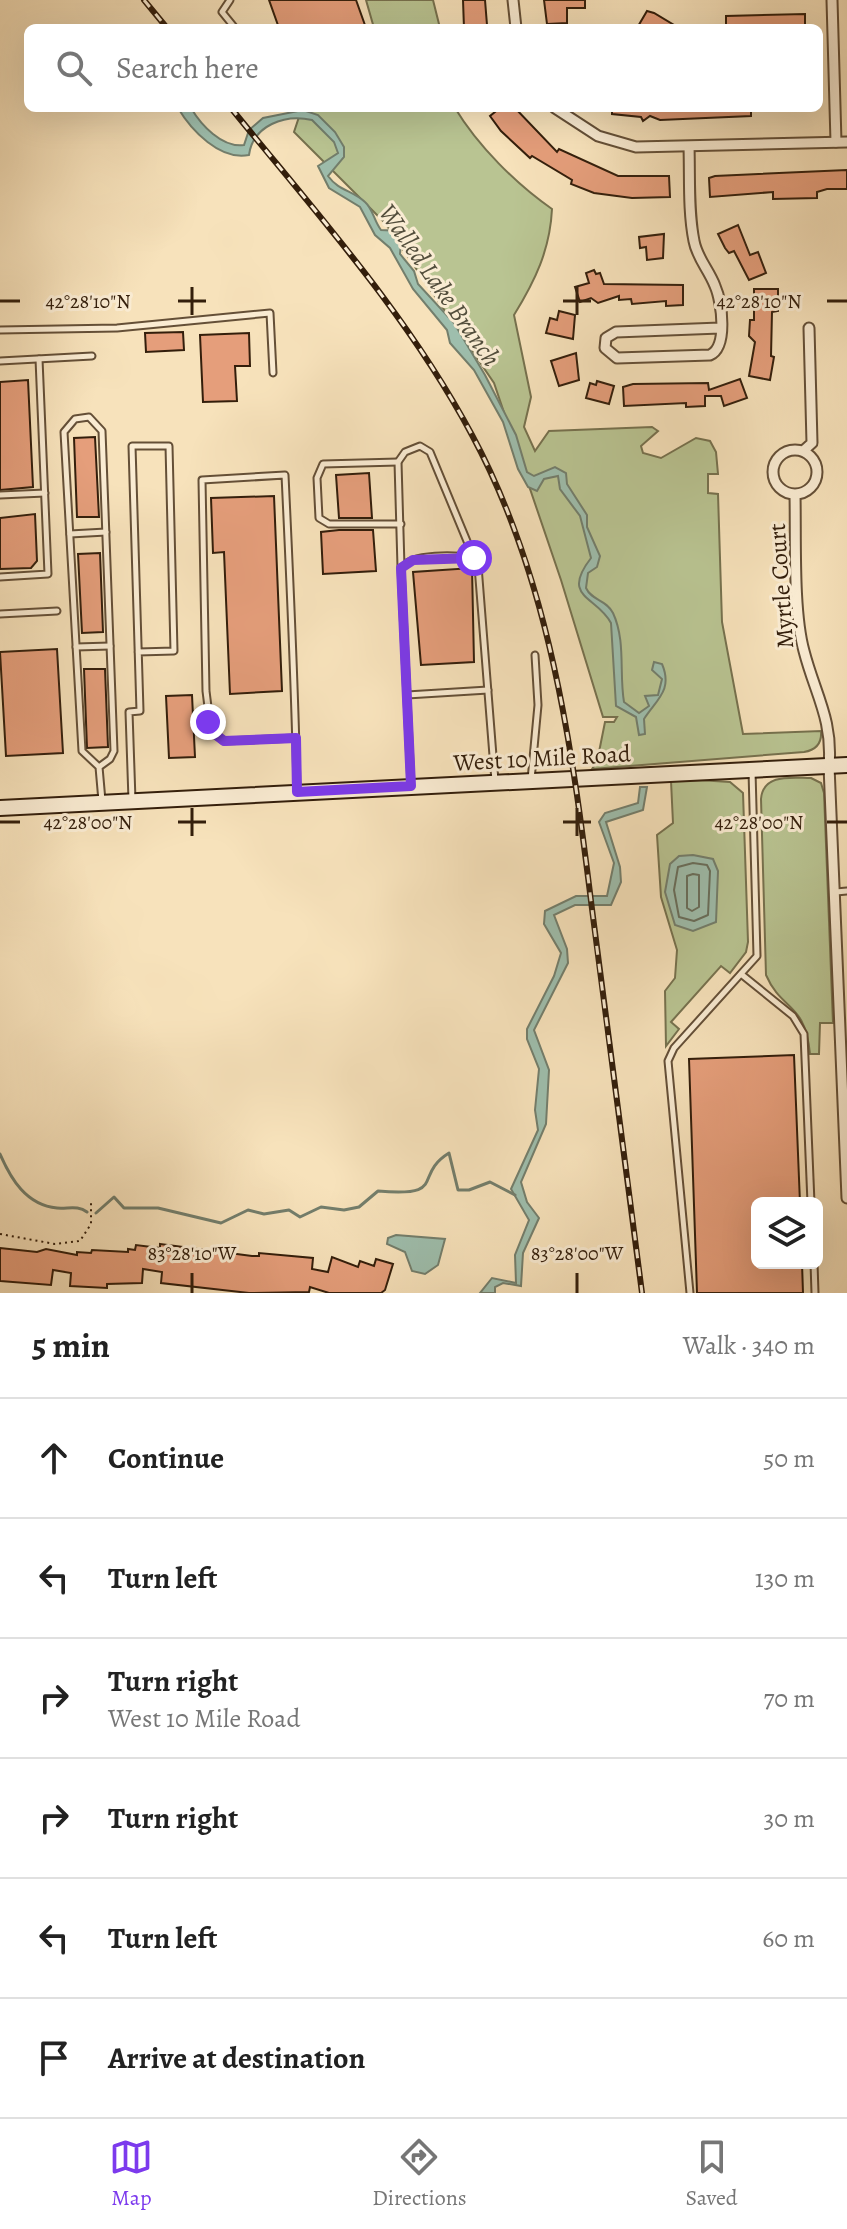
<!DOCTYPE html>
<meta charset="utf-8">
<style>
:root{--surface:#fff;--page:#f6f6f6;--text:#222;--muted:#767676;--line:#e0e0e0;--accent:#7c3aed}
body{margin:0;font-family:Alegreya,serif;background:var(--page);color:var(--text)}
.controls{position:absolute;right:24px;bottom:24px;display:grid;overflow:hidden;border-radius:12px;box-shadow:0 8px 32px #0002}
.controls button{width:72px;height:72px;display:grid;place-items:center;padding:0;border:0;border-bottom:2px solid var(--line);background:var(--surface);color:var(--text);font:40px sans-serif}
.stop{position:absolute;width:24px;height:24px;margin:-18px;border:6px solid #7c3aed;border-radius:50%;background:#fff}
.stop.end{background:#7c3aed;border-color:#fff;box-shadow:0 2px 8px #0008}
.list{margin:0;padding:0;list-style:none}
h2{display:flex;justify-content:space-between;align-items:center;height:104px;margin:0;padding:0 32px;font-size:34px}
h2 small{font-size:26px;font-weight:400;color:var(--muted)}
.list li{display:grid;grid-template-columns:52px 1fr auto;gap:24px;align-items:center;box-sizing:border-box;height:120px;padding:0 32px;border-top:2px solid var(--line)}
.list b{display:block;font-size:30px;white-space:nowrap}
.list p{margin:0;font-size:26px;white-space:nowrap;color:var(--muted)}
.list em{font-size:26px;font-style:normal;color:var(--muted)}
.icon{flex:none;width:44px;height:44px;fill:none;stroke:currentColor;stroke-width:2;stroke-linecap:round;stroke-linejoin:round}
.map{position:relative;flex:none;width:847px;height:1293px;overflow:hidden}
.search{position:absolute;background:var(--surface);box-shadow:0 8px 32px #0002;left:24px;right:24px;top:24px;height:88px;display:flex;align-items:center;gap:20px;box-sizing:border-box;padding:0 28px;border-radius:12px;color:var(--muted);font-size:30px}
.sheet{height:824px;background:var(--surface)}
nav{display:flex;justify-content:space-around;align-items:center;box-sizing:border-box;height:112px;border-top:2px solid var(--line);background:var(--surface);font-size:22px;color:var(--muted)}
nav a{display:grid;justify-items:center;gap:4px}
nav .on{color:var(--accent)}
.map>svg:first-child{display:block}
.green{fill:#b9c492;stroke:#76714e;stroke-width:2}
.water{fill:#9ebead;stroke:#737e6c;stroke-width:2}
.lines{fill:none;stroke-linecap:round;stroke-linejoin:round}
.shore{stroke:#686e5c;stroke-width:2}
.stream{stroke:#737e6c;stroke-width:3}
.building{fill:#e59e7b;stroke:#331e0b;stroke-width:2}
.lane-casing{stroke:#644f37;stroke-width:9}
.street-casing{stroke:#644f37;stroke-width:13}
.secondary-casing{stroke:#331e0b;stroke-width:18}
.path{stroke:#331e0b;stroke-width:2;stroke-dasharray:2 4;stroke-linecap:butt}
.lane{stroke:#faecd3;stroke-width:5}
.street{stroke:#faecd3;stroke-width:9}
.secondary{stroke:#faecd3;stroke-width:14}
.rail-casing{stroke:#331e0b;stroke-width:6}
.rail{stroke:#faecd3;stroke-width:3;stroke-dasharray:9;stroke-linecap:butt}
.route{stroke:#7c3aed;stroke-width:10}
.ticks{fill:none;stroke:#331e0b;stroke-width:3}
.labels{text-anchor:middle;stroke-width:6;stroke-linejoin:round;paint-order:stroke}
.street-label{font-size:24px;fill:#331e0b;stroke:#faecd3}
.water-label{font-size:26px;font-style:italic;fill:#534e3c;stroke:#faecd3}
.ticks-label{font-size:20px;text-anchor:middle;fill:#331e0b;stroke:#faecd3;stroke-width:6;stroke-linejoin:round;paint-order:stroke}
</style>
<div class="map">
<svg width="847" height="1293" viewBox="0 0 847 1293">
<rect width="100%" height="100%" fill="#f7e2bb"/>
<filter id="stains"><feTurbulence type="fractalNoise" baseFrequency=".0025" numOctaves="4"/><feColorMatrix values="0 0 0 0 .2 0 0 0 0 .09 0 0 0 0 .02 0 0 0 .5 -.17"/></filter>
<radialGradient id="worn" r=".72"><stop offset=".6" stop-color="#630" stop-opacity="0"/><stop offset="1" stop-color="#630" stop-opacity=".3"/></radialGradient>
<g class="green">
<polygon points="366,0 433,0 440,28 374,28"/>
<path d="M302 108H455C478 146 516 184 552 209 550 250 535 281 514 315L531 397 524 427 535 451 549 431 652 427 658 431 641 446 643 453 661 458 696 438 710 441 716 452 718 474H708V493L718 494 722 622 743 734 821 731C822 743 816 750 804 752L592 769 597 762 605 722H614L617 717H603L561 580 494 383 385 223 294 132Z"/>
<path d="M811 778 821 783 824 793 833 1023H820L819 1054H810C805 1001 782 1012 766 975L761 799C763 773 792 778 811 778Z"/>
<polygon points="698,780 730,782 743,793 748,942 746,952 730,973 721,966 671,1022 679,1029 666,1046 665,991 675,978 677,950 661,897 657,835 673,823 671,781"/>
</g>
<g class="water">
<path d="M178 108H191C201 125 222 148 244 145L249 130 263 118 303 110 318 115 335 132 344 147V157L328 176C339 191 352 190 365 202 373 209 374 221 381 230L402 231 400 254 414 271 418 284 454 323 485 375 516 435 527 472 534 476 555 467 566 473 567 484 587 515V527L600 556 597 567 588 573 586 588C592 601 606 599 613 613 626 641 619 673 624 702L639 713 649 706 645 696 658 695 662 679 652 670 654 662 662 664C673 690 657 699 644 719L645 734 639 735 636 717 616 706 611 623C597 596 560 598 591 558L580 516 560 489 558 476 544 479 537 491 528 487 518 469 503 422 474 370 450 343 447 330 413 289 390 248 375 235 360 207 329 188 318 166 338 153 334 142 312 120C285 114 253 125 249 155 220 161 191 130 178 108Z"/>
<polygon points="640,787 647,787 643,810 606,822 620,867 621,882 611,905 575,905 554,915 567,949 568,963 534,1030 549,1070 546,1124 521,1182 527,1202 539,1218 523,1253 521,1286 503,1283 495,1287 495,1293 480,1293 492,1278 516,1283 515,1255 529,1220 511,1189 538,1130 535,1110 539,1069 527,1039 527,1029 554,976 561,953 544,924 545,911 576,896 607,896 614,863 599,822 605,813 638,803"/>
<polygon points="693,855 713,859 718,871 716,922 693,931 675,925 665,892 670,864 679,856"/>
<polygon points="396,1235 445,1239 438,1265 425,1274 412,1271 405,1252 387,1244 388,1238"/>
</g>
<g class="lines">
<g class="shore">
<polygon points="693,863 707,865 710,871 708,915 694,921 679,917 674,890 678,867"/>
<polygon points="693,874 699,875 699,907 692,911 687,908 687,876"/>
</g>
<g class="stream">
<path d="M0 1154C11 1179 26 1205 57 1208 68 1209 78 1205 87 1212"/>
<path d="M96 1213 114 1197 124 1208H158L221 1223 248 1210 264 1214 289 1210 300 1217 321 1207 344 1210 359 1207 378 1191C449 1197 412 1176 449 1153L458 1190H469L490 1182 515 1195"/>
</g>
</g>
<g class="building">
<polygon points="269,0 356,0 366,28 279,28"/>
<polygon points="463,0 485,0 487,25 464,28"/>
<polygon points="544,0 585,0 585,8 567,8 567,23 547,24"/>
<polygon points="647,11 654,13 679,28 637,28"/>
<polygon points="805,14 805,28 726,28 726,16"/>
<polygon points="500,108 515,108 557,152 559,149 618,176 669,176 670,197 632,198 594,193 571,184 572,180 532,156 530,158 501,131 490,116"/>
<polygon points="612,108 751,108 751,116 660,120 650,116 643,121 641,117 612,114"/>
<polygon points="847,170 847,189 827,189 817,192 817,198 773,199 773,192 710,197 709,178 715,176"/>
<polygon points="738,225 750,255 758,252 766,273 749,280 734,251 729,253 725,248 718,234"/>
<polygon points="664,234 663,258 647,260 646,247 640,248 639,237"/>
<polygon points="594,270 596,274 600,273 604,284 683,285 683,305 666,306 666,301 632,304 631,299 619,300 619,296 598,303 591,298 580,302 575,287 589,283 586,273"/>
<polygon points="754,289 778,289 778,311 772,312 771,356 774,357 770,380 749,376 755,342 749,336 750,320 754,320"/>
<polygon points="559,311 575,315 573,339 546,333 550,318 557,320"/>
<polygon points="183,332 184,350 146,352 145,333"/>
<polygon points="249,333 250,366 235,366 237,401 203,402 200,335"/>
<polygon points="576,353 579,380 559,386 551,361"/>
<polygon points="740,379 747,398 724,406 721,396 705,396 705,406 686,407 686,403 624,406 623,387 633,384 708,383 709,390"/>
<polygon points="28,380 33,487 0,490 0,382"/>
<polygon points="597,381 614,386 609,404 586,398 590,383 596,385"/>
<polygon points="95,437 99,517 77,517 74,438"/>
<polygon points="369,473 372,518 339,518 336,475"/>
<polygon points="274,496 282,691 230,694 224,552 213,553 211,498"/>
<polygon points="35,514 37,561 31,568 0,569 0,518"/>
<polygon points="339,530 373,530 376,571 323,574 321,532"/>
<polygon points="100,553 103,632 82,633 78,554"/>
<polygon points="472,568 474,662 421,665 413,572"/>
<polygon points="57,649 63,753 6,756 0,652"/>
<polygon points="84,669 105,669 108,747 87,748"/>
<polygon points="192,695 195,757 169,758 166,696"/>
<polygon points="794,1055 800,1203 757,1203 757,1263 802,1263 803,1293 697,1293 689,1059"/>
<polygon points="160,1244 252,1256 259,1256 259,1253 313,1258 312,1269 328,1272 332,1257 358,1267 360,1261 374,1266 376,1259 393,1264 385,1290 381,1293 329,1293 310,1287 309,1292 249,1293 161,1283 162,1272 143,1269 142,1283 107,1284 107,1288 70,1286 71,1273 53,1270 51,1285 0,1281 0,1248 37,1252 46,1249 77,1255 77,1252 91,1253 92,1250 128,1252 128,1249 135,1250 136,1245 160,1248"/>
</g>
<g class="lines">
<defs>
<g id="lane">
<polyline points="230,0 222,12 235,28"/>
<polyline points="0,330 117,328 270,313 273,373"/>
<polyline points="0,361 92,356"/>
<polyline points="398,462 323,464 317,478 319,518 329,524 401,524"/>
<polyline points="0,495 45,493"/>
<polyline points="70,534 106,532"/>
<polyline points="401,567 398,462 405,452 420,446 430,452 474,558"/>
<polyline points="0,577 48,574 39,359"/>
<polyline points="0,614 57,611"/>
<polyline points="76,647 110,646"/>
<polyline points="407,695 488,690"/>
<path d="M296 738 224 741 211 731 206 691 202 480 285 475C290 580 295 685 297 791"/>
<polyline points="99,767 82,751 64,432 75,419 89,417 102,431 114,751 110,759 99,767 102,801"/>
<polyline points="531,780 538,705 535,655"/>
<path d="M411 785 401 568C412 553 456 555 474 558L478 566 495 781"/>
<polyline points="132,800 129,712 140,711 132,446 169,446 174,651 138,652"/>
<polyline points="836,892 847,891"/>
<polyline points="741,974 793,1016 804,1034 811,1203"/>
<polyline points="814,1263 815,1293"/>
<polyline points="690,1293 668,1061 674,1048 757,956 752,771"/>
</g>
<g id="street">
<polyline points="513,0 516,28"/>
<polyline points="832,0 836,142"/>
<polyline points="555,108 598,136 636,147 847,142"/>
<path d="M689 147C690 178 688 211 694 241 697 258 709 270 715 286 722 302 728 347 710 355L617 358 605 348 606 338 616 332 720 328"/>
<circle cx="795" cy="472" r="22"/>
<polyline points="803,451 812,443 809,328"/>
<path d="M795 495C796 539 793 611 804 651 815 694 833 719 829 766L847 1198"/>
</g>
<polyline id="secondary" points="0,808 847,765"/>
</defs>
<use href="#lane" class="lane-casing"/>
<use href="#street" class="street-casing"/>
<use href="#secondary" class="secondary-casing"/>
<polyline class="path" points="0,1234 55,1244 80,1241 91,1224 91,1200"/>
<use href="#lane" class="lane"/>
<use href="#street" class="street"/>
<use href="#secondary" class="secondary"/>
<defs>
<g id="rail">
<polyline points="144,0 167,28"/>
<path d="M231 108C317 214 408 315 472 435 550 580 572 747 592 909 608 1037 626 1165 642 1293"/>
</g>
</defs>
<use href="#rail" class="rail-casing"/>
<use href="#rail" class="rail"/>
</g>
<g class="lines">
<polyline class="route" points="208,722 211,731 224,741 296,738 297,792 411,786 401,568 413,560 474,558"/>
</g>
<path class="ticks" d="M192 287V315M577 287V315M0 301H20M178 301H206M563 301H591M827 301H847M192 808V836M577 808V836M0 822H20M178 822H206M563 822H591M827 822H847M192 1273V1293M577 1273V1293"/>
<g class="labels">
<g class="street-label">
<text transform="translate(781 586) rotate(-94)" y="8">Myrtle Court</text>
<text transform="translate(542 758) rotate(-3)" y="8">West 10 Mile Road</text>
</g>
<g class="water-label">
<text transform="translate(440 285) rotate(55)" y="9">Walled Lake Branch</text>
</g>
</g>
<g class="ticks-label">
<text x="88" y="308">42°28'10"N</text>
<text x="759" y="308">42°28'10"N</text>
<text x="88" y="829">42°28'00"N</text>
<text x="759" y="829">42°28'00"N</text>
<text x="192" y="1260">83°28'10"W</text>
<text x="577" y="1260">83°28'00"W</text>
</g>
<rect width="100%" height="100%" filter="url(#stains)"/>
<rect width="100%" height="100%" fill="url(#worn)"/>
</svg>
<div class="controls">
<button><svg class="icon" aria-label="layers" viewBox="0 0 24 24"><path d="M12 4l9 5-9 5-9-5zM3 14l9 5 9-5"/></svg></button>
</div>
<div class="stop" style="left:474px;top:558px"></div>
<div class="stop end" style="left:208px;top:722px"></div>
<div class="search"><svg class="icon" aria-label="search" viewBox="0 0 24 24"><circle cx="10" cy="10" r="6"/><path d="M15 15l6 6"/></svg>Search here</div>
</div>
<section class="sheet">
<h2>5 min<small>Walk · 340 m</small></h2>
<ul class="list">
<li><svg class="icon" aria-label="ahead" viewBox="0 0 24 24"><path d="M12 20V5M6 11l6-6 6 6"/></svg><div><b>Continue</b></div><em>50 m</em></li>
<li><svg class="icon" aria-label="left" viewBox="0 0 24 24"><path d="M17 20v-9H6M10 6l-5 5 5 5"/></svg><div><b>Turn left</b></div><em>130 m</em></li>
<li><svg class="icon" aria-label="right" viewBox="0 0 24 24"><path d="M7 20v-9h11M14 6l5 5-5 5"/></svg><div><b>Turn right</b><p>West 10 Mile Road</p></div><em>70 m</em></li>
<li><svg class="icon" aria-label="right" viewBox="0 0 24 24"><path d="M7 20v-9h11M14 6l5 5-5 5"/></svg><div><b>Turn right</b></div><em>30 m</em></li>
<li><svg class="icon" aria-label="left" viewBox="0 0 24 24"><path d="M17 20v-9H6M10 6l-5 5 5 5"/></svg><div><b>Turn left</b></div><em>60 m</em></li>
<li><svg class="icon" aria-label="arrive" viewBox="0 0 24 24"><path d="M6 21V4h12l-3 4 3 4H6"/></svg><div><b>Arrive at destination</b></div></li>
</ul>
</section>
<nav>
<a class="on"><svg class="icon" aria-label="map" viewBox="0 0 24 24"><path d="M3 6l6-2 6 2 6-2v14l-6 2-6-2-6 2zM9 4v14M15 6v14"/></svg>Map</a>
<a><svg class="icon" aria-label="directions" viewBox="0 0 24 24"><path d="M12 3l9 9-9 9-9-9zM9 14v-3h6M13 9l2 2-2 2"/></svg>Directions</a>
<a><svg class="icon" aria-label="saved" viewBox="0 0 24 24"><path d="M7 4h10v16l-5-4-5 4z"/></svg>Saved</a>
</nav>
